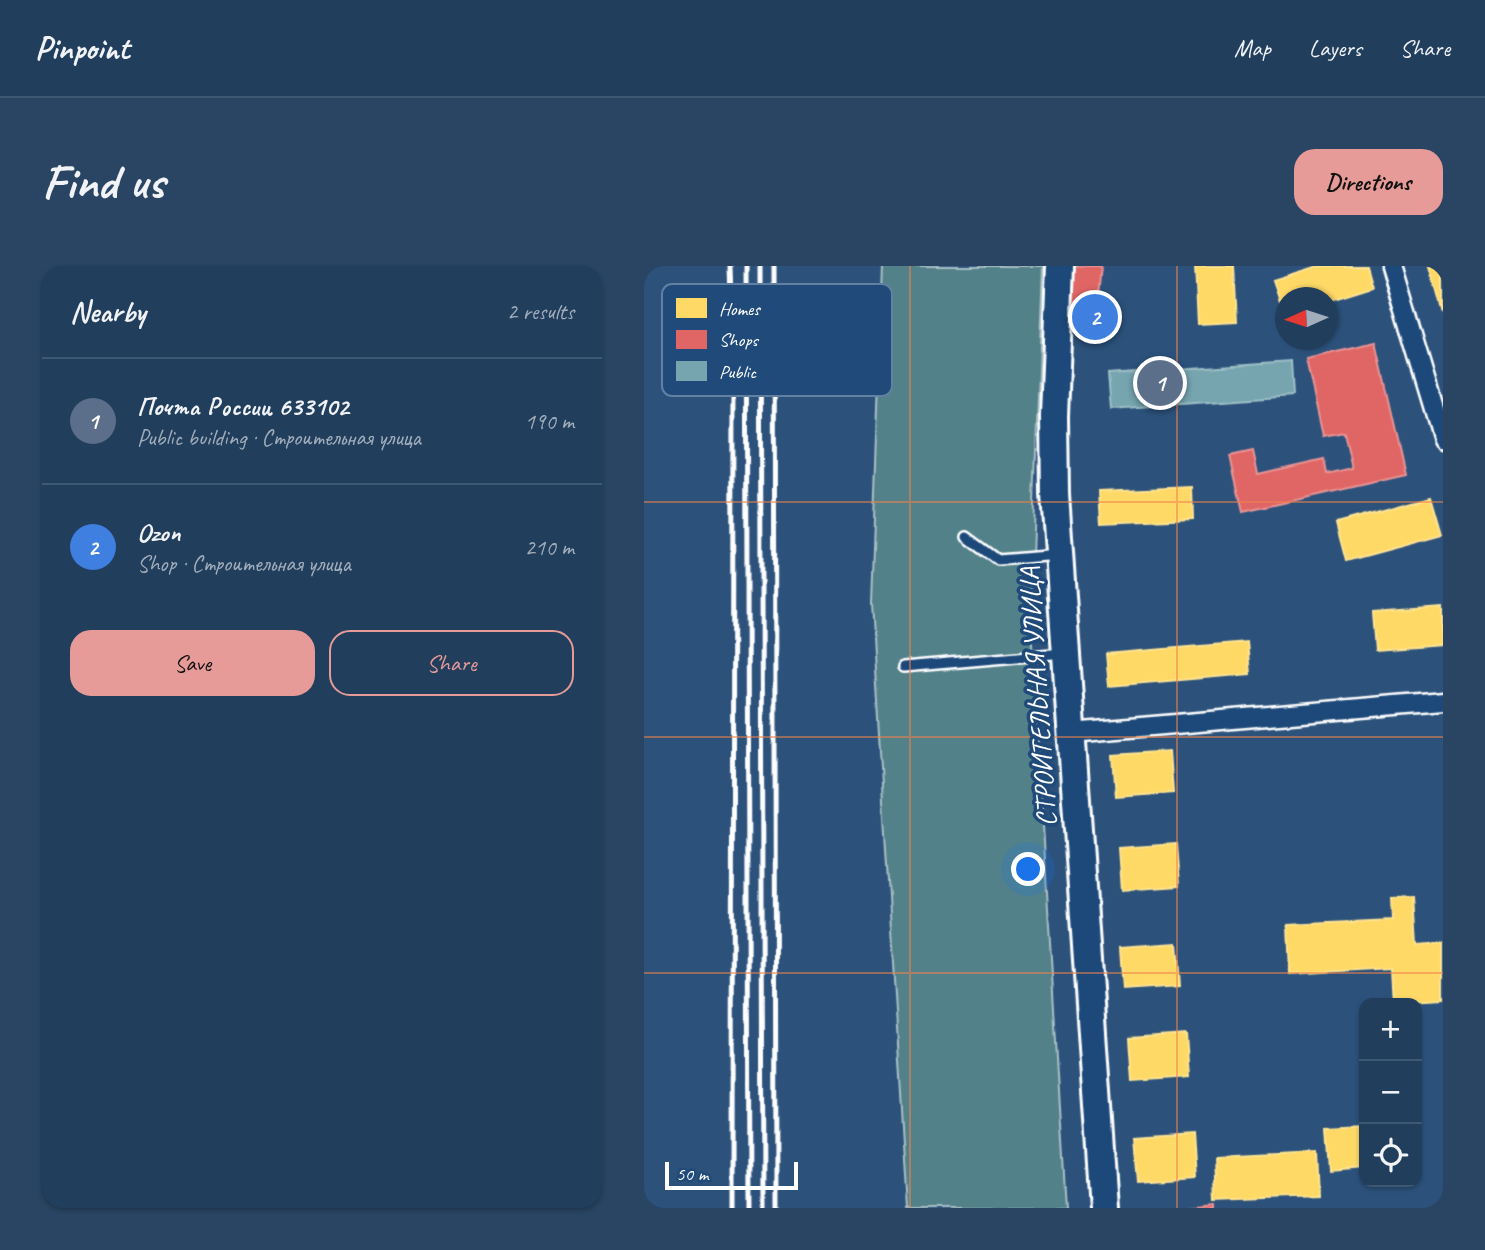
<!DOCTYPE html>
<meta charset="utf-8">
<style>
:root{--surface:#213e5d;--page:#294563;--text:#f1f3f6;--muted:#a2aebc;--line:#3e5772;--accent:#e69b98}
body{margin:0;font-family:Caveat,sans-serif;background:var(--page);color:var(--text)}
.controls{position:absolute;right:21px;bottom:21px;display:grid;overflow:hidden;border-radius:14px;box-shadow:0 2px 5px #0004}
.controls button{width:63px;height:63px;display:grid;place-items:center;padding:0;border:0;border-bottom:2px solid var(--line);background:var(--surface);color:var(--text);font:35px sans-serif}
.compass{position:absolute;left:631px;top:21px;width:63px;height:63px;border-radius:50%;background:var(--surface);box-shadow:0 2px 5px #0004;rotate:267deg}
.scale{position:absolute;left:21px;bottom:18px;width:133px;box-sizing:border-box;padding-left:7px;border:4px solid #fff;border-top:0;font-size:19px;line-height:24px;white-space:nowrap;color:#fff;-webkit-text-stroke:5px #1f4a7a;paint-order:stroke}
.you{position:absolute;left:385px;top:604px;width:24px;height:24px;margin:-18px;border:5px solid #fff;border-radius:50%;background:#1a73e8;box-shadow:0 0 0 10px #1a73e833}
.badge{display:grid;place-items:center;width:46px;height:46px;border-radius:50%;background:var(--accent);color:#fff;font-size:23px;font-weight:700}
.pin{position:absolute;translate:-50% -50%;border:4px solid #fff;box-shadow:0 2px 7px #0006}
.list{margin:0;padding:0;list-style:none}
h2{display:flex;justify-content:space-between;align-items:center;height:91px;margin:0;padding:0 28px;font-size:30px}
h2 small{font-size:23px;font-weight:400;color:var(--muted)}
.list li{display:grid;grid-template-columns:46px 1fr auto;gap:21px;align-items:center;box-sizing:border-box;height:126px;padding:0 28px;border-top:2px solid var(--line)}
.list b{display:block;font-size:26px;white-space:nowrap}
.list p{margin:0;font-size:23px;white-space:nowrap;color:var(--muted)}
.list em{font-size:23px;font-style:normal;color:var(--muted)}
.actions{display:flex;gap:14px;padding:21px 28px}
.actions a{flex:1;padding:16px 0;border:2px solid var(--accent);border-radius:21px;text-align:center;font-size:24px;color:var(--accent)}
.actions .main{background:var(--accent);color:#111}
.icon{flex:none;width:38px;height:38px;fill:none;stroke:currentColor;stroke-width:2;stroke-linecap:round;stroke-linejoin:round}
.map{position:relative;flex:none;width:799px;height:942px;overflow:hidden;border-radius:21px}
header{display:flex;align-items:center;gap:42px;box-sizing:border-box;height:98px;padding:0 35px;background:var(--surface);border-bottom:2px solid var(--line)}
header strong{font-size:33px}
nav{display:flex;gap:38px;margin-inline-start:auto;font-size:24px}
.intro{display:flex;align-items:center;justify-content:space-between;box-sizing:border-box;height:168px;padding:0 42px}
h1{margin:0;font-size:49px}
.button{padding:18px 32px;border-radius:21px;background:var(--accent);color:#111;font-size:24px;font-weight:700}
main{display:flex;gap:42px;padding:0 42px}
aside{flex:1;background:var(--surface);border-radius:21px;box-shadow:0 2px 5px #0004}
.map>svg:first-child{display:block}
.green{fill:#53818a;stroke:#a9c0c4;stroke-width:2}
.homes{fill:#ffd966;stroke:#ffe494;stroke-width:2}
.shops{fill:#e06666;stroke:#e99494;stroke-width:2}
.public{fill:#76a5af;stroke:#9fc0c7;stroke-width:2}
.lines{fill:none;stroke-linecap:round;stroke-linejoin:round}
.lane-casing{stroke:#fff;stroke-width:14}
.street-casing{stroke:#fff;stroke-width:23}
.primary-casing{stroke:#fff;stroke-width:32}
.lane{stroke:#1f4a7a;stroke-width:9}
.street{stroke:#1f4a7a;stroke-width:18}
.primary{stroke:#1f4a7a;stroke-width:26}
.rail{stroke:#fff;stroke-width:5}
.grid{fill:none;stroke:#ee8249;stroke-width:2;stroke-opacity:0.55}
.labels{text-anchor:middle;stroke-width:7;stroke-linejoin:round;paint-order:stroke}
.street-label{font-size:28px;fill:#fff;stroke:#1f4a7a}
.key{fill:#1f4a7a;stroke:#6280a2;stroke-width:2}
.key-label{font-size:19px;fill:#fff}
</style>
<header>
<strong>Pinpoint</strong>
<nav><a>Map</a><a>Layers</a><a>Share</a></nav>
</header>
<div class="intro"><h1>Find us</h1><a class="button">Directions</a></div>
<main>
<aside>
<h2>Nearby<small>2 results</small></h2>
<ul class="list">
<li><span class="badge" style="background:#5c6f8a">1</span><div><b>Почта России 633102</b><p>Public building · Строительная улица</p></div><em>190 m</em></li>
<li><span class="badge" style="background:#3f7fe0">2</span><div><b>Ozon</b><p>Shop · Строительная улица</p></div><em>210 m</em></li>
</ul>
<div class="actions"><a class="main">Save</a><a>Share</a></div>
</aside>
<div class="map">
<svg width="799" height="942" viewBox="0 0 799 942">
<rect width="100%" height="100%" fill="#2c527c"/>
<filter id="ink" filterUnits="userSpaceOnUse"><feTurbulence type="fractalNoise" baseFrequency=".0143" numOctaves="2"/><feDisplacementMap in="SourceGraphic" scale="14" xChannelSelector="R" yChannelSelector="G"/><feConvolveMatrix kernelMatrix="1 2 1 2 8 2 1 2 1" color-interpolation-filters="sRGB"/></filter>
<g filter="url(#ink)">
<polygon class="green" points="239,0 399,0 386,343 422,942 264,942 227,338"/>
<g class="homes">
<polygon points="551,0 590,0 593,56 554,58"/>
<polygon points="674,0 722,0 728,21 684,35 684,32 642,32 641,49 629,14"/>
<polygon points="786,0 799,0 799,48"/>
<polygon points="548,221 549,253 457,257 455,225"/>
<polygon points="787,231 798,269 702,295 692,257"/>
<polygon points="799,342 799,379 731,384 728,347"/>
<polygon points="603,376 606,408 465,420 462,388"/>
<polygon points="526,485 529,527 472,531 469,489"/>
<polygon points="532,578 535,620 478,624 475,582"/>
<polygon points="770,631 773,679 799,677 799,733 749,736 747,702 646,708 644,659 749,654 748,632"/>
<polygon points="533,677 536,720 479,724 476,681"/>
<polygon points="542,768 545,811 488,815 485,772"/>
<polygon points="720,860 720,902 687,905 684,862"/>
<polygon points="548,868 551,911 494,915 490,872"/>
<polygon points="673,887 675,930 572,934 570,892"/>
</g>
<g class="shops">
<polygon points="430,0 457,0 451,62 426,60"/>
<polygon points="732,77 762,209 599,246 586,190 609,185 614,208 680,193 683,208 708,202 700,166 679,170 662,93"/>
<polygon points="573,938 573,942 535,942"/>
</g>
<polygon class="public" points="647,95 649,130 467,143 464,108"/>
<g class="lines">
<defs>
<g id="lane">
<polyline points="323,271 354,294 414,289"/>
<polyline points="259,401 420,387"/>
</g>
<g id="street">
<polyline points="747,0 799,173"/>
<polyline points="427,467 799,435"/>
</g>
<polyline id="primary" points="416,0 410,150 411,228 460,942"/>
</defs>
<use href="#lane" class="lane-casing"/>
<use href="#street" class="street-casing"/>
<use href="#primary" class="primary-casing"/>
<use href="#lane" class="lane"/>
<use href="#street" class="street"/>
<use href="#primary" class="primary"/>
<g class="rail">
<polyline points="86,0 89,96 88,942"/>
<polyline points="102,0 105,942"/>
<polyline points="116,0 119,942"/>
<polyline points="130,0 132,942"/>
</g>
</g>
</g>
<path class="grid" d="M266 0V942M533 0V942M0 236H799M0 471H799M0 707H799"/>
<g class="labels">
<g class="street-label">
<text transform="translate(393 431) rotate(-94)" y="10">СТРОИТЕЛЬНАЯ УЛИЦА</text>
</g>
</g>
<rect x="18" y="18" width="230" height="112" rx="10" class="key"/>
<rect x="32" y="32" width="31" height="20" fill="#ffd966"/>
<rect x="32" y="64" width="31" height="19" fill="#e06666"/>
<rect x="32" y="95" width="31" height="20" fill="#76a5af"/>
<g class="key-label">
<text x="75" y="49">Homes</text>
<text x="75" y="80">Shops</text>
<text x="75" y="112">Public</text>
</g>
</svg>
<div class="controls">
<button>+</button>
<button>−</button>
<button><svg class="icon" aria-label="locate" viewBox="0 0 24 24"><circle cx="12" cy="12" r="6"/><path d="M12 2v4M12 18v4M2 12h4M18 12h4"/></svg></button>
</div>
<svg class="compass" viewBox="-18 -18 36 36"><path d="M0-13l5 13h-10z" fill="#e53935"/><path d="M0 13l5-13h-10z" fill="#a2aebc"/></svg>
<div class="scale">50 m</div>
<div class="you"></div>
<div class="pin badge" style="left:516px;top:117px;background:#5c6f8a">1</div>
<div class="pin badge" style="left:451px;top:51px;background:#3f7fe0">2</div>
</div>
</main>
